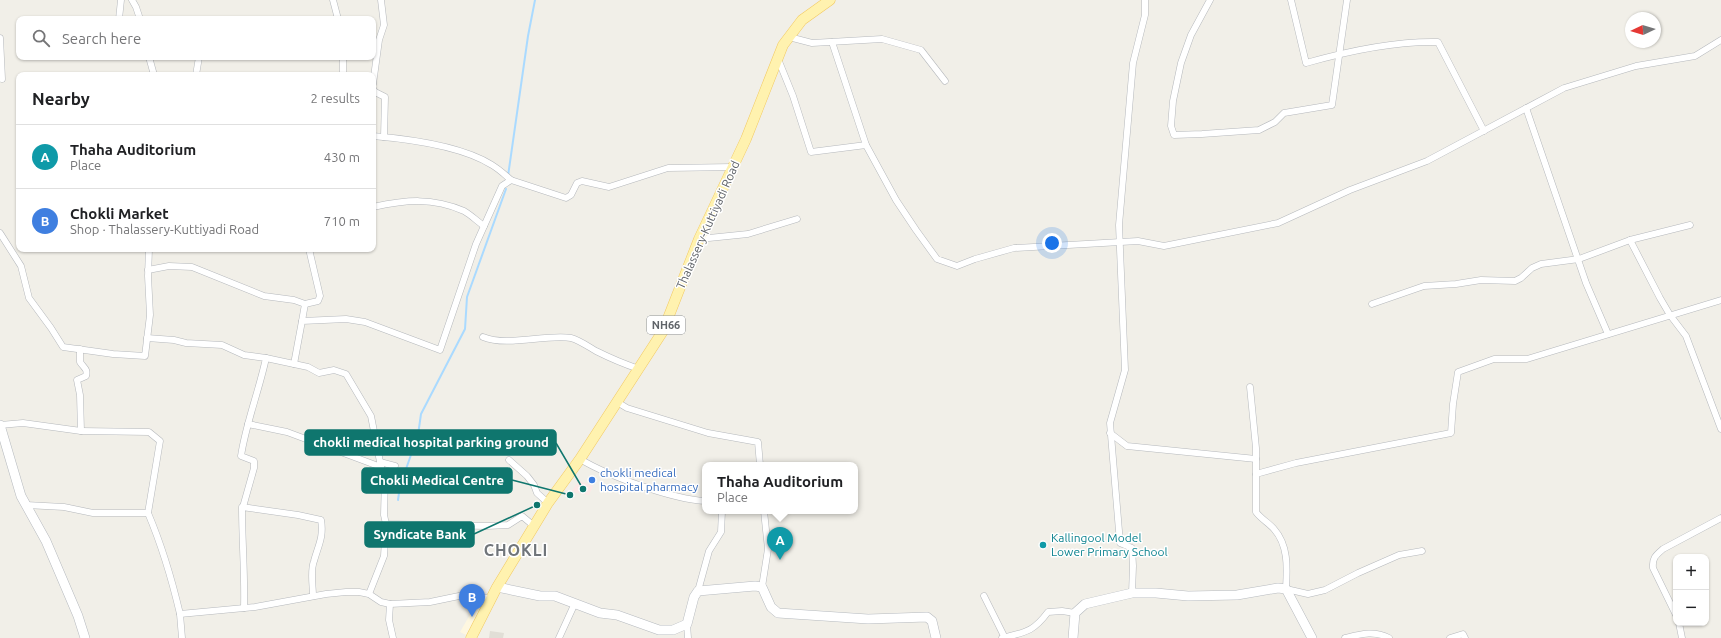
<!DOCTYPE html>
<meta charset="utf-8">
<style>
:root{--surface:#fff;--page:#f6f6f6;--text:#202124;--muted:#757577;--line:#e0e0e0;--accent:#ea4335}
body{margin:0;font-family:Ubuntu,sans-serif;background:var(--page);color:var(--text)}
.controls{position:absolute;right:12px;bottom:12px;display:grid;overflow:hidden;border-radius:8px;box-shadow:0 1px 3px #0004}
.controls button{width:36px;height:36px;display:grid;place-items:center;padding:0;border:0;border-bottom:1px solid var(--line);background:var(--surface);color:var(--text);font:20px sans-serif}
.compass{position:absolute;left:1625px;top:12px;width:36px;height:36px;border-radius:50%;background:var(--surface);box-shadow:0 1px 3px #0004;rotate:266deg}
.you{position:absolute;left:1052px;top:243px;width:14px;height:14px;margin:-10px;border:3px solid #fff;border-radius:50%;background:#1a73e8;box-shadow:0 0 0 6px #1a73e833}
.badge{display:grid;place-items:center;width:26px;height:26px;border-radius:50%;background:var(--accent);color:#fff;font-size:13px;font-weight:700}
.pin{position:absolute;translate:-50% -33px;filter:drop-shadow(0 1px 2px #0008)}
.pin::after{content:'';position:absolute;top:21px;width:14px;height:12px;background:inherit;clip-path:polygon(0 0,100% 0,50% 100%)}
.popup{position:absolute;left:702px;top:462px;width:156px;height:52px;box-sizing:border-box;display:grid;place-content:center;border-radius:8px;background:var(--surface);filter:drop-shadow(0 1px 3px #0005);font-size:13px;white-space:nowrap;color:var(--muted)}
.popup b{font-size:15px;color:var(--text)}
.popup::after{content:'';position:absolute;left:50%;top:100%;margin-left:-8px;border:8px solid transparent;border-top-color:var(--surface)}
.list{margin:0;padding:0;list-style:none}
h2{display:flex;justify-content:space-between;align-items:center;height:52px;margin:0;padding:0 16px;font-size:17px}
h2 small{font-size:13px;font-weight:400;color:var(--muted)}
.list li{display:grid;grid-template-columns:26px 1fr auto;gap:12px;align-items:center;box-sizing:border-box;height:64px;padding:0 16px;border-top:1px solid var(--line)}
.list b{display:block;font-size:15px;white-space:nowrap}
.list p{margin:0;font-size:13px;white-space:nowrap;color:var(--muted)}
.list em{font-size:13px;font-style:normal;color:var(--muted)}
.icon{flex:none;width:22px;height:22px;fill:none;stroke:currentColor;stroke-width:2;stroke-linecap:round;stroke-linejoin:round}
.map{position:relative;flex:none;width:1721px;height:638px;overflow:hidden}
.search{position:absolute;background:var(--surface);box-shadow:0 1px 3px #0004;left:16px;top:16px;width:360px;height:44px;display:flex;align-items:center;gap:10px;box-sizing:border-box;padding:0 14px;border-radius:8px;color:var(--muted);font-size:15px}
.panel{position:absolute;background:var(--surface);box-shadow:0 1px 3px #0004;left:16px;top:72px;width:360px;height:180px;border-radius:8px}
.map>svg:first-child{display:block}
.commercial{fill:#fef7e0}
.education{fill:#e1ded6}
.medical{fill:#fce8e6}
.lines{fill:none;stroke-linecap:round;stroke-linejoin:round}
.stream{stroke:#aadaff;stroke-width:2}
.street-casing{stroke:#b5b8bc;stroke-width:7}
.secondary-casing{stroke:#b6babf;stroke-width:10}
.primary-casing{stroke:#f2c960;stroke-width:11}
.street{stroke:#fff;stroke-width:6}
.secondary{stroke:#fff;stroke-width:9}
.primary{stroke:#fff2af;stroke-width:10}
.shop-dot{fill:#3f7fe0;stroke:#fff;stroke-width:1.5}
.culture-dot{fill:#0f9aa8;stroke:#fff;stroke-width:1.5}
.labels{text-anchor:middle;stroke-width:3;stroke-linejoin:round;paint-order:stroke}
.shield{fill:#fff;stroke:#8f9295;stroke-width:1}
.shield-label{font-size:11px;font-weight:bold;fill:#5f6368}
.street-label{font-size:12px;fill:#5f6368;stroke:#fff}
.shop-label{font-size:12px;fill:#366cbe;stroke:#fff;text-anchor:start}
.culture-label{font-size:12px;fill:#0d838f;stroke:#fff;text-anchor:start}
.district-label{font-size:16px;font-weight:bold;letter-spacing:1px;fill:#70757a;stroke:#fff}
.leader{fill:none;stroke:#0f766e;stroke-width:1.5}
.callout-dot{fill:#0f766e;stroke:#fff;stroke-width:1.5}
.callout{fill:#0f766e;stroke:#0f766e;stroke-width:1.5}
.callout-label{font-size:13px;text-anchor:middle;font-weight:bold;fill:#fff}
</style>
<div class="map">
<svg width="1721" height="638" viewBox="0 0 1721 638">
<rect width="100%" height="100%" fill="#f1efe8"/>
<polygon class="commercial" points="479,599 485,603 466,635 460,632"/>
<polygon class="education" points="490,631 504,633 503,638 489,638"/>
<polygon class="medical" points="579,481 593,486 589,495 571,492"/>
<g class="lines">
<g class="stream">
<polyline points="508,176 528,36 535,0"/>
<polyline points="398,500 400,486 418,435 421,414 465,329 467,297 506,189"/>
</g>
<defs>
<g id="street">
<polyline points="132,0 136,7 140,19"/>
<polyline points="333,0 338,19"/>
<polyline points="1210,0 1191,35 1181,63 1173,101 1171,126 1174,135 1202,134 1259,130 1275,122 1284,113 1332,105 1347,0"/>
<path d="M1291 0 1306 63C1348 51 1393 41 1438 42L1484 131"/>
<polyline points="119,19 121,0"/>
<polyline points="789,37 812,43 882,39 921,50 945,81"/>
<polyline points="0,38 2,79"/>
<polyline points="832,42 866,145 896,200 916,230 937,259 957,266 975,259 1014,248 1138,241 1164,246 1278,223 1350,190 1427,161 1564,88 1636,66 1695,56 1721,40"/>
<polyline points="149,57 154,75"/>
<polyline points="343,57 343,75"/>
<polyline points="778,59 793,96 811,152 866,145"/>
<polyline points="196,75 199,57"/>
<polyline points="373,84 379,40 384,25 381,0"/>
<polyline points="373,89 375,92 385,97 384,137"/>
<polyline points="1526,108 1586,283 1608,334"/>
<polyline points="511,180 566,198 571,195 577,183 582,181 609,187 668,168 733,167"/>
<path d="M373 207C406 200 432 197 464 211 471 215 477 221 484 226"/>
<polyline points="0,233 21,266 29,298 51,328 63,347 113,354 145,356 150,315 148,276 149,249"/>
<polyline points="699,239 748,234 797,219"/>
<polyline points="1630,240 1660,298 1670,315 1686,336 1721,429"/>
<polyline points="148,270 169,266 192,267 264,296 294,300 305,304 318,301 320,296 309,249"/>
<polyline points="1372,304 1424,286 1456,284 1481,280 1515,281 1521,278 1532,268 1541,264 1579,259 1630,240 1690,225"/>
<polyline points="302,321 305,304"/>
<path d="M483 337C506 347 546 334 571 338 579 340 589 347 596 351 610 358 624 364 639 369"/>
<path d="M147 338 174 340 186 343 222 345 244 355 266 358C259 391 246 423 241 456L254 461V468L243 507"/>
<polyline points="266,358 308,367 319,373 334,370 346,374 371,416 381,467 385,478 384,515 386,524 487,526 508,525 522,516 534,526"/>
<path d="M294 364 302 321 346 319 365 322 440 350 476 244 502 186 511 180C505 175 499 169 492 165 462 146 408 139 373 136"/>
<polyline points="1250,387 1256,448 1256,474"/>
<polyline points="617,402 627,408 708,433 758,442 760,465"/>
<polyline points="248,424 287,432 381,467"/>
<path d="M0 425 23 423 81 431 80 395 77 380 86 376C88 369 84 368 80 362V349"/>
<polyline points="81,431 149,432 160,441 148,513"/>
<polyline points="1110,433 1127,446 1256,459"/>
<path d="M580 459C608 476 672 499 705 501"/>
<polyline points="509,460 527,476 534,485 537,493 548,503"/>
<polyline points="380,462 395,466"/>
<path d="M26 505 64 507 93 513H148C162 546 172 580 180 614"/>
<path d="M1422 551 1399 555 1358 573 1325 590 1308 594 1286 589C1287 569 1289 546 1274 529 1269 523 1261 519 1256 512V474L1296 463 1451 433 1453 404 1458 372 1494 359H1527L1721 300"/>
<polyline points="762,587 768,549 764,511"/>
<polyline points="698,591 709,551 721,532 722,511"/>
<polyline points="1132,593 1133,566 1132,548 1120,543 1110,423 1125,370 1119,225 1133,63 1145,15 1145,0"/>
<polyline points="369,594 384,556 386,524"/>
<polyline points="984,596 1005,638"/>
<polyline points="390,604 389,620 393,638"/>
<path d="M244 608C245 575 242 541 242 507L298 515 321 520C324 537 318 546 314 561 310 571 313 586 313 596"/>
<path d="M1676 615 1653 568C1652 558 1656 555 1663 549L1721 518"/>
<polyline points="1679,623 1682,638"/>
<polyline points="687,624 688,638"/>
<polyline points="182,638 180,614 255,607 326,594 346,592 359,592 369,594 381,602 390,604 430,602 459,596 492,598"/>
<polyline points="559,638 575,603"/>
<path d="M1002 638C1026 632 1033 632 1048 612L1062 611 1075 613"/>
<path d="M1345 638C1361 634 1374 630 1389 638"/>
<polyline points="1450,638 1463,634 1465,638"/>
</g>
<g id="secondary">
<polyline points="0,425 21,496 46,541 78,616 85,638"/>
<polyline points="497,587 540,596 555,596 600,613 617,615 659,630 673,630 687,624 694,597 698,591 755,586 762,587 771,607 778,613 868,619 927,617 932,621 936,638"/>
<polyline points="1073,638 1075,613 1085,604 1132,593 1156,593 1188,596 1237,595 1278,588 1286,589 1312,638"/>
</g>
<polyline id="primary" points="471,638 497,587 548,503 580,459 663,331 699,239 746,139 783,45 802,20 830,0"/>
</defs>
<use href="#street" class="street-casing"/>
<use href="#secondary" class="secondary-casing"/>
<use href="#primary" class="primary-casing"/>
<use href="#street" class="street"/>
<use href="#secondary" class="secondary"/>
<use href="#primary" class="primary"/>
</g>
<circle class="shop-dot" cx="592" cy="480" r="4"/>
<circle class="culture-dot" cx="1043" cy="545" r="4"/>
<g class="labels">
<rect class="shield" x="647" y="316" width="38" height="18" rx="3"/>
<g class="shield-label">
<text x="666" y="329">NH66</text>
</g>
<g class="street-label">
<text transform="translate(708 225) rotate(-66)" y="4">Thalassery-Kuttiyadi Road</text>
</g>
<g class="shop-label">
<text x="600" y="477">chokli medical<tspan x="600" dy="14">hospital pharmacy</tspan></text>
</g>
<g class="culture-label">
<text x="1051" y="542">Kallingool Model<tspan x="1051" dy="14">Lower Primary School</tspan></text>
</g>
<g class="district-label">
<text x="516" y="556">CHOKLI</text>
</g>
</g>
<path class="leader" d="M583 489L556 443M570 495L512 480M537 505L474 534"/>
<g class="callout-dot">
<circle cx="583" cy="489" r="4"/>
<circle cx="570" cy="495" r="4"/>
<circle cx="537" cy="505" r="4"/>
</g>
<g class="callout">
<rect x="305" y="430" width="251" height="25" rx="4"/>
<rect x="362" y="468" width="150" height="25" rx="4"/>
<rect x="365" y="522" width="109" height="25" rx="4"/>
</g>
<g class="callout-label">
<text x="431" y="447">chokli medical hospital parking ground</text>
<text x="437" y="485">Chokli Medical Centre</text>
<text x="420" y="539">Syndicate Bank</text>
</g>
</svg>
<div class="controls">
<button>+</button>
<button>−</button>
</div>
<svg class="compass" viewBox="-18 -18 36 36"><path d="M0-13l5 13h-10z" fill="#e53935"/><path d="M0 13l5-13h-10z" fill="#757577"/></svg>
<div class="you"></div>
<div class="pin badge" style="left:780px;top:560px;background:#0f9aa8">A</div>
<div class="popup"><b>Thaha Auditorium</b>Place</div>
<div class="pin badge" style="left:472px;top:617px;background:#3f7fe0">B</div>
<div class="search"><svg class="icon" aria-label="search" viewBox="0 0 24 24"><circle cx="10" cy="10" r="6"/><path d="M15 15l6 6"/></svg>Search here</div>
<section class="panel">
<h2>Nearby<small>2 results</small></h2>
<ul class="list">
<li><span class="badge" style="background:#0f9aa8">A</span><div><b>Thaha Auditorium</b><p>Place</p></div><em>430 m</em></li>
<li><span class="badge" style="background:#3f7fe0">B</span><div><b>Chokli Market</b><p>Shop · Thalassery-Kuttiyadi Road</p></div><em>710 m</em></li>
</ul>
</section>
</div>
